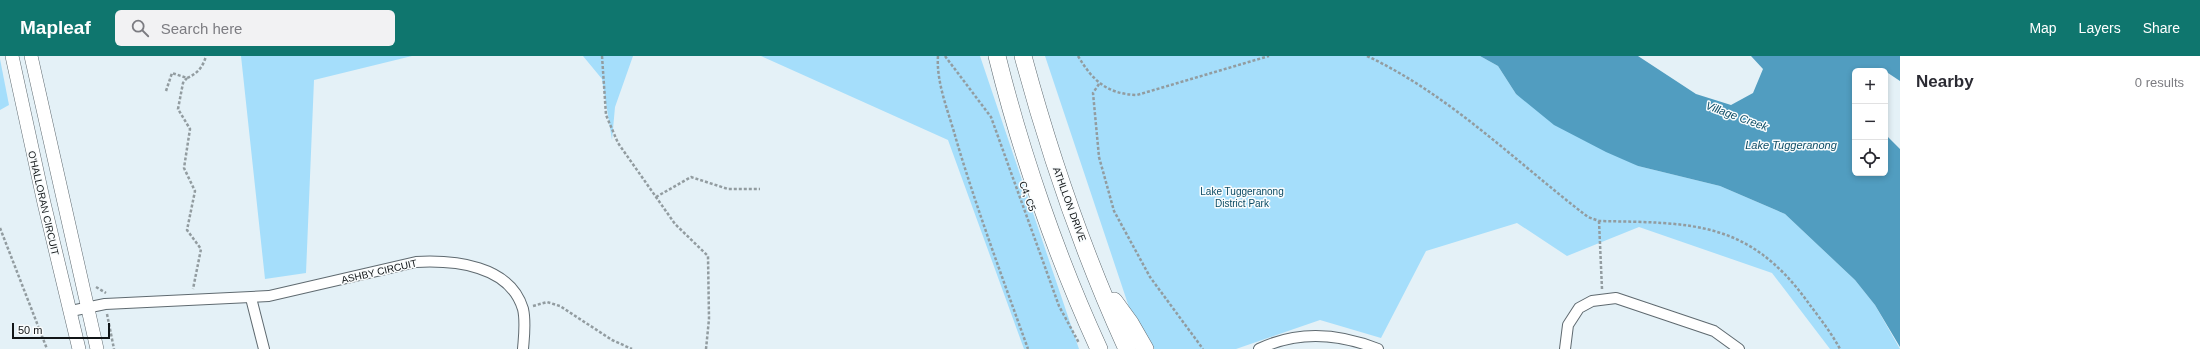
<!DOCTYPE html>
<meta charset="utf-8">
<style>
:root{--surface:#fff;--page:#f2f2f3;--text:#2b2b33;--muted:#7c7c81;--line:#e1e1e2;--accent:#0f766e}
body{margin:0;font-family:Helvetica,sans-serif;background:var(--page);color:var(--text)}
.controls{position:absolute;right:12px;top:12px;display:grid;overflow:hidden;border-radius:6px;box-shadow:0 2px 6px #0003}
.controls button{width:36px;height:36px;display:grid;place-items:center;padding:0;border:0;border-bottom:1px solid var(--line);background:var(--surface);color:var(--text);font:20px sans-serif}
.scale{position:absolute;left:12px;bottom:10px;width:98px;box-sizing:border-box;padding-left:4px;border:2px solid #111517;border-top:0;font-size:11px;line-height:14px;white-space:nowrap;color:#111517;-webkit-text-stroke:3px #f9fcfd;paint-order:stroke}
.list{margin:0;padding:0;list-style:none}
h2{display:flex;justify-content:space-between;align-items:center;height:52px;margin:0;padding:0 16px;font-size:17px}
h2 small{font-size:13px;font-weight:400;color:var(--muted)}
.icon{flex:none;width:22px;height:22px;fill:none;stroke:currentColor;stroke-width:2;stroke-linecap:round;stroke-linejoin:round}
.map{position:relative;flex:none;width:1900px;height:293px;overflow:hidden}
header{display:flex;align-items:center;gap:24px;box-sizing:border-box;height:56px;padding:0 20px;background:var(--accent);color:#fff}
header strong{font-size:19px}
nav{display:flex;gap:22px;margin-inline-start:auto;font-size:14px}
.search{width:280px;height:36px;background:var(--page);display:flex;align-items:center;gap:10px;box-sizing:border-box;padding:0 14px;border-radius:6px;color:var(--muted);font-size:15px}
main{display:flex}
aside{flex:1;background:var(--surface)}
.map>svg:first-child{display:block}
.green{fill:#a5defb}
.water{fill:#519dc0}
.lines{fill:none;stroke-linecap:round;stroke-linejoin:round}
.minor-casing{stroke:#5f6a70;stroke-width:12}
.tertiary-casing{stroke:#5f6a70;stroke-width:14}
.primary-casing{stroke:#5f6a70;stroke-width:18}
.path{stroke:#929ca0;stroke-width:2.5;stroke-dasharray:3 2;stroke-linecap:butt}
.minor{stroke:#fff;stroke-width:10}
.tertiary{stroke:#fff;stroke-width:13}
.primary{stroke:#fff;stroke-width:17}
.labels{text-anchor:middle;stroke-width:3;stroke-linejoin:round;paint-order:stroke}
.park-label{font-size:10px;fill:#0b4b64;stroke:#f9fcfd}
.street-label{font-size:10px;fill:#111517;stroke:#f9fcfd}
.water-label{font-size:11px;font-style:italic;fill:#0e4d66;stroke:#f9fcfd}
</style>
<header>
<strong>Mapleaf</strong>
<div class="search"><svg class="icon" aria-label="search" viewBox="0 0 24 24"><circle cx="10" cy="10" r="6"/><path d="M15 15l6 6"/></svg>Search here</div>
<nav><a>Map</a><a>Layers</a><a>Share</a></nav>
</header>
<main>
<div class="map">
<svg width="1900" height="293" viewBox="0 0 1900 293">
<rect width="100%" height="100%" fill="#e4f1f7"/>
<g class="green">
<polygon points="241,0 412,0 314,24 306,217 265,223"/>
<polygon points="583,0 633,0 615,51 612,84 602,23"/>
<polygon points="761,0 980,0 1079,293 1024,293 948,84"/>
<polygon points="1045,0 1480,0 1498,10 1516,38 1638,110 1720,130 1785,158 1855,224 1875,249 1900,293 1830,293 1772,217 1639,171 1567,200 1517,167 1426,195 1381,282 1320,264 1236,293 1143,293"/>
<polygon points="0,3 9,49 0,54"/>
</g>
<polygon class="water" points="1480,0 1638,0 1696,38 1731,49 1753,37 1763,13 1751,0 1900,0 1900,25 1885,15 1855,15 1855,117 1885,117 1885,78 1900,93 1900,291 1875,249 1855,224 1785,158 1720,130 1638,110 1606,96 1554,69 1516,38 1498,10"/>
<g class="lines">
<defs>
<g id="minor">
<polyline points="251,242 264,293"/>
<path d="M71 255 105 248 269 240 416 206C454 204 510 209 523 253 526 266 524 280 523 293"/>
<path d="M1259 293C1298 274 1338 277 1378 293"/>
<polyline points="1565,293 1568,269 1579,252 1592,245 1616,242 1714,275 1739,293"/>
</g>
<g id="tertiary">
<polyline points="12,0 44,147 79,293"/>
<polyline points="31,0 97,293"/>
</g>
<g id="primary">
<path d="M997 0C1021 97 1057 202 1099 293"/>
<path d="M1023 0C1050 100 1084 199 1127 293"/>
<polyline points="1114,245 1130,267 1145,293"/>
</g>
</defs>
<use href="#minor" class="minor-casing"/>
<use href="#tertiary" class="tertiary-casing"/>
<use href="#primary" class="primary-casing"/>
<g class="path">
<polyline points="602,0 606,59 618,87 675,168 708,200 709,263 706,293"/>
<path d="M938 0C936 27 949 57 956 83 977 154 1003 223 1028 293"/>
<polyline points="945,0 991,61 1059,250 1079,287"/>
<path d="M1078 0C1093 25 1107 38 1137 39L1269 0"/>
<path d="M1367 0C1450 39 1516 106 1588 161L1599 165C1691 167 1748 164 1807 245 1818 260 1831 276 1840 293"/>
<polyline points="187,22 183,27 178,53 190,73 184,112 195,135 187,174 201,193 193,233"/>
<polyline points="1099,28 1093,37 1099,101 1114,155 1150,221 1203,293"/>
<path d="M166 35 172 17 187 22C197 18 203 11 206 0"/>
<polyline points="656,141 691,121 728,133 760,133"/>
<polyline points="1599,165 1602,233"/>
<polyline points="0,172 47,293"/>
<polyline points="96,231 106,237"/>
<polyline points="533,250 547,246 560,250 612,284 632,293"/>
<polyline points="107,258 114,293"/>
</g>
<use href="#minor" class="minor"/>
<use href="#tertiary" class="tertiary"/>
<use href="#primary" class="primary"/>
</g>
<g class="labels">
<g class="park-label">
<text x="1242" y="139">Lake Tuggeranong<tspan x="1242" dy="12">District Park</tspan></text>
</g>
<g class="street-label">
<text transform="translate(1028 140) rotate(70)" y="4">C4, C5</text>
<text transform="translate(44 147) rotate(77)" y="4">O'HALLORAN CIRCUIT</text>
<text transform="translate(1070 148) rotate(70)" y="4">ATHLLON DRIVE</text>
<text transform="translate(379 215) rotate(-13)" y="4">ASHBY CIRCUIT</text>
</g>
<g class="water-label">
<text transform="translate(1737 60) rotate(20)" y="4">Village Creek</text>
<text x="1791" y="93">Lake Tuggeranong</text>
</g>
</g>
</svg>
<div class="controls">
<button>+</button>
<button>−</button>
<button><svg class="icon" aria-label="locate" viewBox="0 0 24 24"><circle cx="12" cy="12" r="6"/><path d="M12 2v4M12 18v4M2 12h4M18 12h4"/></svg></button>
</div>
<div class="scale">50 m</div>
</div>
<aside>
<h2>Nearby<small>0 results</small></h2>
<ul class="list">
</ul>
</aside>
</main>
